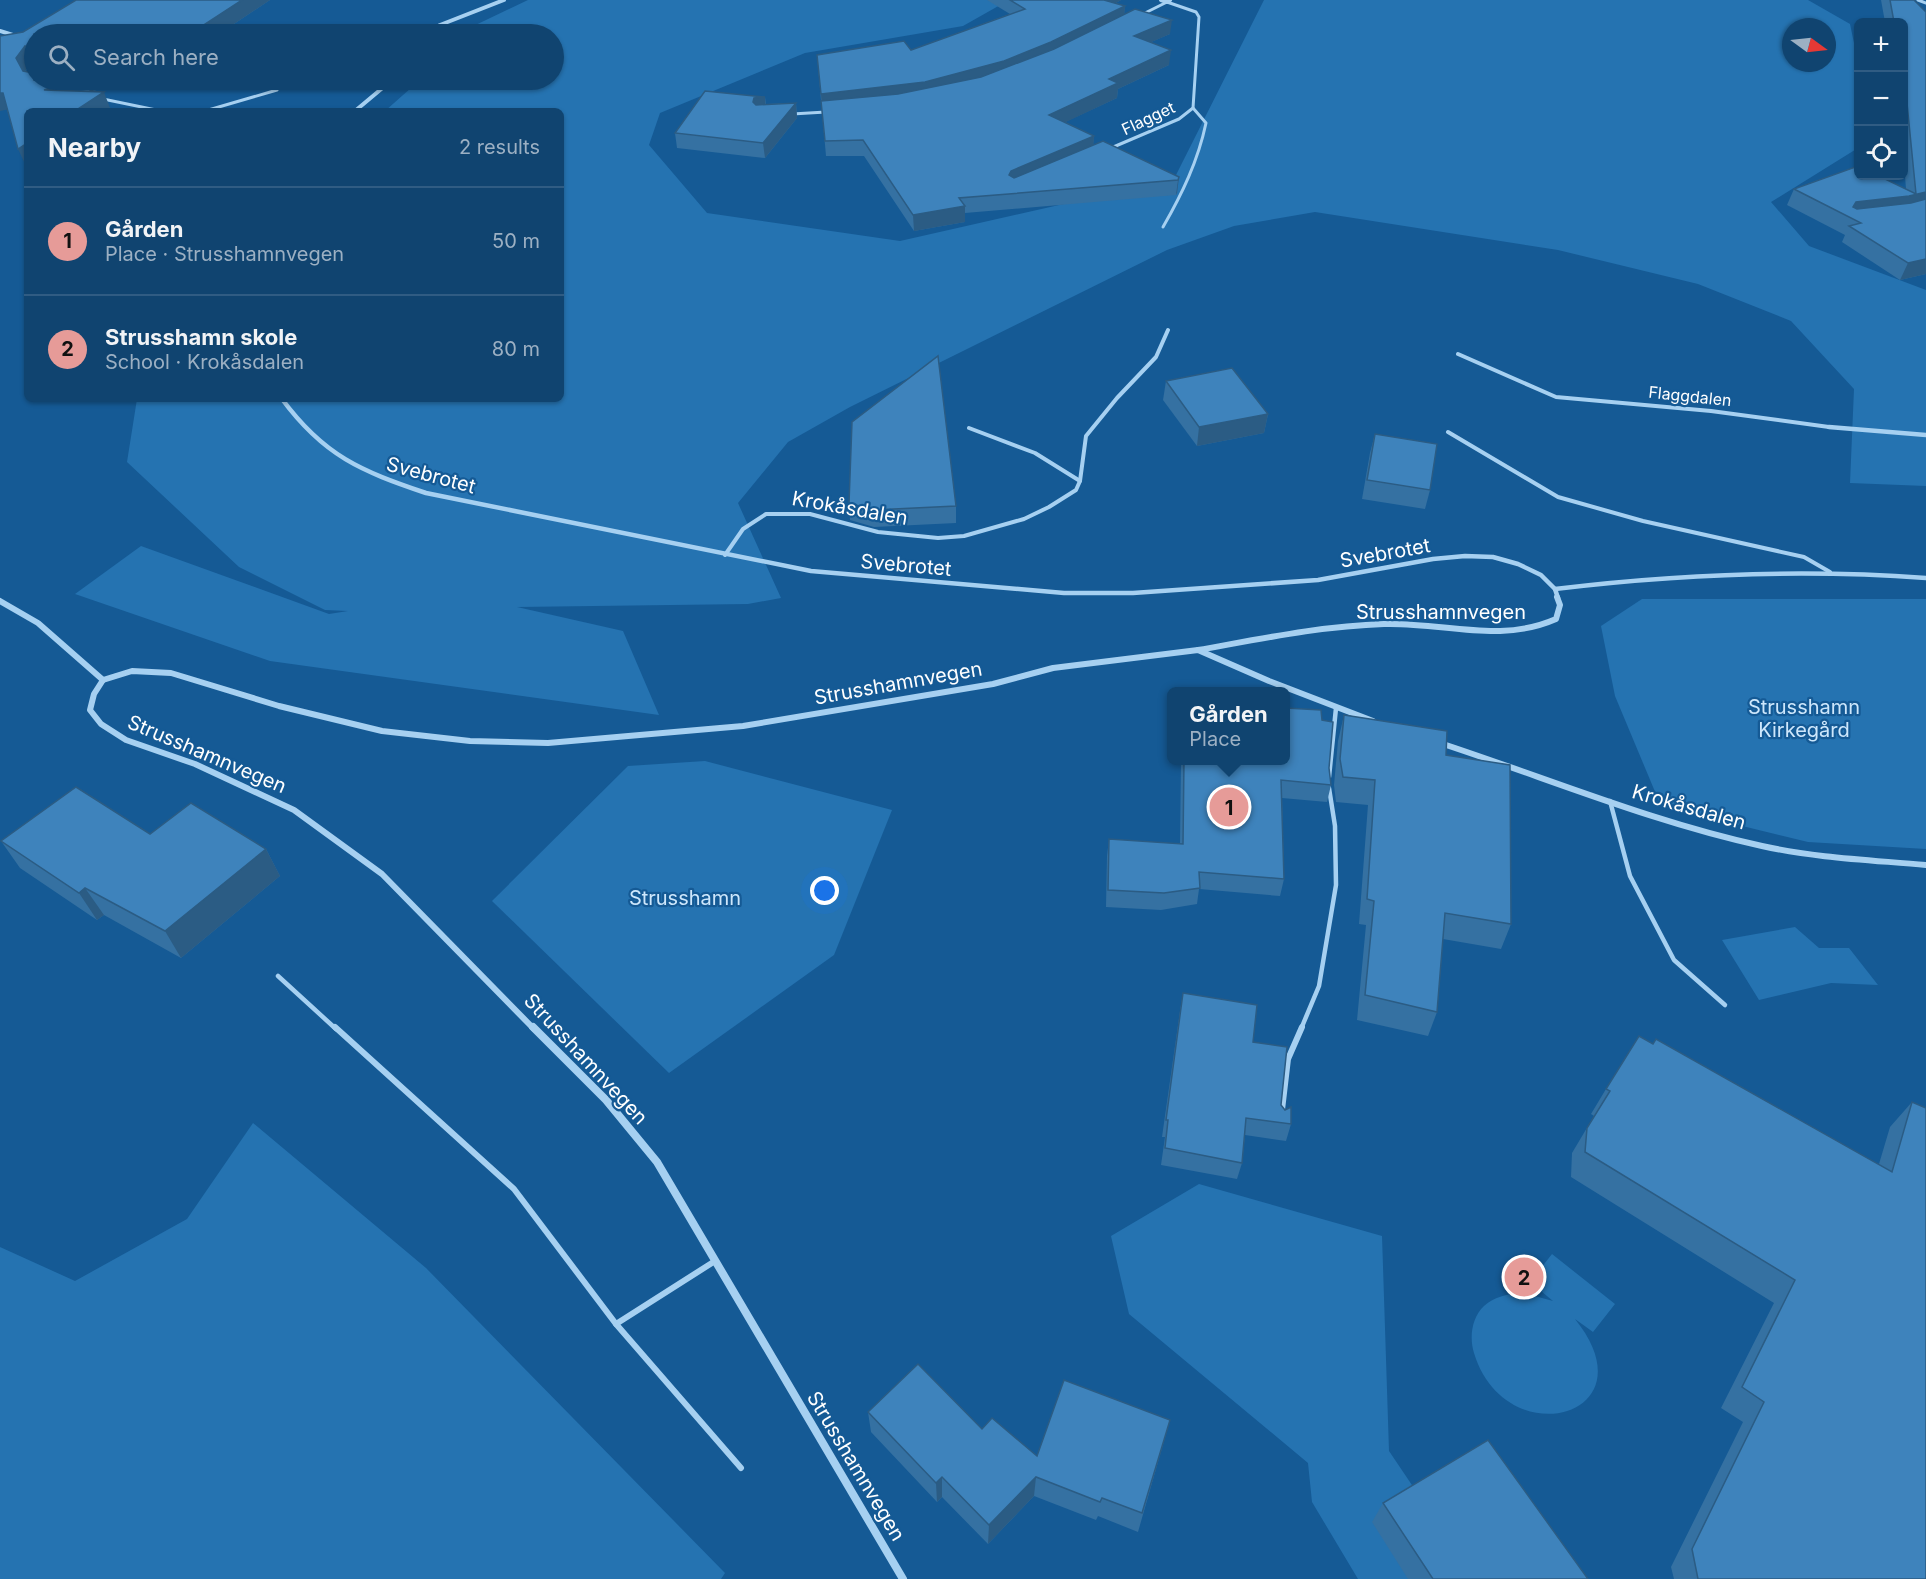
<!DOCTYPE html>
<meta charset="utf-8">
<style>
:root{--surface:#104470;--page:#194b75;--text:#f1f3f6;--muted:#9cb0c3;--line:#305c83;--accent:#e69b98}
body{margin:0;font-family:Inter,sans-serif;background:var(--page);color:var(--text)}
.controls{position:absolute;right:18px;top:18px;display:grid;overflow:hidden;border-radius:9px;box-shadow:0 2px 4px #0004}
.controls button{width:54px;height:54px;display:grid;place-items:center;padding:0;border:0;border-bottom:2px solid var(--line);background:var(--surface);color:var(--text);font:30px sans-serif}
.compass{position:absolute;left:1782px;top:18px;width:54px;height:54px;border-radius:50%;background:var(--surface);box-shadow:0 2px 4px #0004;rotate:105deg}
.you{position:absolute;left:825px;top:891px;width:21px;height:21px;margin:-15px;border:4px solid #fff;border-radius:50%;background:#1a73e8;box-shadow:0 0 0 9px #1a73e833}
.badge{display:grid;place-items:center;width:39px;height:39px;border-radius:50%;background:var(--accent);color:#111;font-size:20px;font-weight:700}
.pin{position:absolute;translate:-50% -50%;border:3px solid #fff;box-shadow:0 2px 6px #0006}
.popup{position:absolute;left:1167px;top:687px;width:123px;height:78px;box-sizing:border-box;display:grid;place-content:center;border-radius:9px;background:var(--surface);filter:drop-shadow(0 2px 4px #0005);font-size:20px;white-space:nowrap;color:var(--muted)}
.popup b{font-size:22px;color:var(--text)}
.popup::after{content:'';position:absolute;left:50%;top:100%;margin-left:-12px;border:12px solid transparent;border-top-color:var(--surface)}
.list{margin:0;padding:0;list-style:none}
h2{display:flex;justify-content:space-between;align-items:center;height:78px;margin:0;padding:0 24px;font-size:26px}
h2 small{font-size:20px;font-weight:400;color:var(--muted)}
.list li{display:grid;grid-template-columns:39px 1fr auto;gap:18px;align-items:center;box-sizing:border-box;height:108px;padding:0 24px;border-top:2px solid var(--line)}
.list b{display:block;font-size:22px;white-space:nowrap}
.list p{margin:0;font-size:20px;white-space:nowrap;color:var(--muted)}
.list em{font-size:20px;font-style:normal;color:var(--muted)}
.icon{flex:none;width:33px;height:33px;fill:none;stroke:currentColor;stroke-width:2;stroke-linecap:round;stroke-linejoin:round}
.map{position:relative;flex:none;width:1926px;height:1579px;overflow:hidden}
.search{position:absolute;background:var(--surface);box-shadow:0 2px 4px #0004;left:24px;top:24px;width:540px;height:66px;display:flex;align-items:center;gap:15px;box-sizing:border-box;padding:0 21px;border-radius:33px;color:var(--muted);font-size:22px}
.panel{position:absolute;background:var(--surface);box-shadow:0 2px 4px #0004;left:24px;top:108px;width:540px;height:294px;border-radius:9px}
.map>svg:first-child{display:block}
.green{fill:#2573b1;fill-rule:evenodd}
.lines{fill:none;stroke-linecap:round;stroke-linejoin:round}
.service-far3{stroke:#a6d0f1;stroke-width:3}
.service-far2{stroke:#a6d0f1;stroke-width:4}
.service-far1{stroke:#a6d0f1;stroke-width:4.5}
.service{stroke:#a6d0f1;stroke-width:6}
.minor-far3{stroke:#a6d0f1;stroke-width:4}
.minor-far2{stroke:#a6d0f1;stroke-width:4.5}
.minor-far1{stroke:#a6d0f1;stroke-width:6}
.minor{stroke:#a6d0f1;stroke-width:8}
.wall{fill:#3571a2;fill-rule:evenodd}
.shaded-wall{fill:#2b5c84}
.building{fill:#3e83bc;stroke:#2b5c84;stroke-width:1.5}
.labels{text-anchor:middle;stroke-width:4.5;stroke-linejoin:round;paint-order:stroke}
.far-street-label{font-size:16px;fill:#fff;stroke:#155a95}
.street-label{font-size:20px;fill:#fff;stroke:#155a95}
.park-label{font-size:20px;fill:#cde7fc;stroke:#155a95}
</style>
<div class="map">
<svg width="1926" height="1579" viewBox="0 0 1926 1579">
<rect width="100%" height="100%" fill="#155a95"/>
<g class="green">
<path d="M528 0H1009L963 26 805 53 660 113 649 145 707 213 900 241 1174 179 1264 0H1808L1850 24 1858 62V148L1771 202 1809 246 1926 290V486L1850 483 1854 389 1791 321 1698 284 1558 250 1315 212 1234 226 1167 250 850 407 788 442 738 503 781 598 748 604 517 607 623 631 659 715 270 661 75 594 141 546 329 614 348 611 325 610 239 567 127 462 137 399H561V111H385L420 80H554V34H460L463 31ZM1791 27H1827V63H1791Z"/>
<polygon points="1642,599 1926,599 1926,849 1808,842 1661,806 1615,696 1601,626"/>
<polygon points="705,761 892,810 834,955 669,1073 492,901 628,766"/>
<polygon points="1795,927 1819,948 1849,948 1878,985 1831,983 1759,1000 1722,940"/>
<polygon points="253,1123 426,1268 725,1573 721,1579 0,1579 0,1247 75,1281 187,1219"/>
<polygon points="1199,1184 1382,1236 1389,1451 1418,1494 1408,1579 1358,1579 1312,1502 1308,1463 1129,1314 1111,1236"/>
<path d="M1552 1254 1615 1304 1593 1332 1575 1319C1654 1417 1505 1456 1474 1353 1469 1337 1472 1317 1484 1306 1506 1288 1529 1294 1553 1301L1530 1282Z"/>
</g>
<g class="lines">
<g class="service-far3">
<polyline points="1918,0 1926,3"/>
<polyline points="103,99 161,111"/>
<polyline points="205,111 277,90"/>
<polyline points="792,114 826,112"/>
<polyline points="1111,148 1179,119 1193,108 1199,17 1196,12 1167,2 1143,14"/>
<path d="M1163 227C1182 194 1198 161 1206 123L1193 108"/>
</g>
<g class="service-far2">
<polyline points="1458,354 1556,397 1711,411 1829,427"/>
<polyline points="969,428 1035,453 1080,481"/>
<polyline points="1448,432 1558,497 1643,521 1804,557 1830,572"/>
<polyline points="725,555 743,529 766,514 810,514 878,532 938,538 964,536 1024,519 1049,507 1076,490 1080,481 1086,436 1117,398 1156,357 1168,330"/>
</g>
<g class="service-far1">
<polyline points="1329,777 1336,708"/>
<polyline points="1610,801 1630,876 1674,960 1725,1005"/>
<polyline points="278,976 336,1029"/>
<polyline points="1301,1029 1319,986 1336,885 1335,826 1329,788"/>
</g>
<g class="service">
<polyline points="335,1027 514,1189 616,1324 741,1468"/>
<polyline points="1282,1110 1288,1059 1302,1027"/>
<polyline points="616,1324 715,1261"/>
</g>
<g class="minor-far3">
<polyline points="1161,0 1167,2 1170,0"/>
<polyline points="0,31 16,36"/>
<polyline points="424,34 440,25 504,0"/>
<polyline points="355,111 392,80"/>
</g>
<g class="minor-far2">
<path d="M282 399C324 456 361 471 426 493L811 571 1064 593H1133L1318 580 1433 559 1465 556 1493 557 1518 564 1541 575 1555 589 1558 598"/>
<polyline points="1829,427 1926,435"/>
<path d="M1555 589C1679 574 1801 569 1926 578"/>
</g>
<g class="minor-far1">
<polyline points="0,601 38,623 103,680"/>
<path d="M1198 650C1260 639 1321 626 1384 624 1444 622 1499 644 1556 619L1560 605 1557 597"/>
<path d="M1440 743C1547 778 1652 822 1762 846 1816 858 1871 860 1926 865"/>
<polyline points="534,1029 382,874 294,810 195,764 126,740 101,724 90,710 94,694 103,680 132,671 171,673 279,706 382,731 470,741 548,743 743,726 993,684 1053,668 1198,650 1269,681 1373,721"/>
</g>
<polyline class="minor" points="533,1027 606,1100 657,1162 903,1579"/>
</g>
<g class="wall">
<path d="M76 0H270L219 34H34V80H124L91 92 110 108 26 166 7 110 23 32ZM28 67 31 72 26 71ZM73 89H76L86 91H74Z"/>
<polygon points="987,0 1121,0 1116,3 1125,6 1124,14 1170,34 1151,42 1169,65 1118,89 1117,98 1065,122 1094,136 1093,145 1179,177 1177,193 1176,195 965,213 965,222 914,231 864,156 826,156 817,55 911,50 1010,14"/>
<polygon points="1881,0 1914,0 1926,12 1926,274 1900,280 1842,242 1845,235 1787,205 1794,189 1906,189 1904,163 1904,22 1885,22"/>
<polygon points="765,97 766,104 796,103 797,118 765,158 677,148 675,133"/>
<polygon points="1166,381 1268,414 1264,433 1197,446 1163,400"/>
<polygon points="1375,434 1430,490 1425,509 1362,499 1370,453"/>
<polygon points="849,503 956,506 956,523 874,527 850,520"/>
<polygon points="1344,715 1446,755 1511,924 1501,949 1443,939 1437,1012 1428,1036 1357,1020 1366,925 1359,924 1368,805 1336,802 1334,785 1338,741"/>
<polygon points="1181,760 1286,760 1329,768 1331,785 1327,802 1282,798 1284,879 1280,896 1199,889 1197,904 1161,910 1106,907 1107,856 1109,839 1180,844"/>
<polygon points="150,834 266,849 280,876 181,958 104,915 97,920 20,868 1,841"/>
<polygon points="1183,993 1253,1042 1281,1105 1291,1124 1286,1141 1245,1135 1242,1163 1237,1179 1161,1165 1165,1137 1162,1137 1180,1011"/>
<polygon points="1606,1089 1879,1164 1890,1127 1912,1102 1926,1579 1674,1579 1671,1567 1743,1422 1721,1408 1774,1303 1571,1177 1572,1153 1594,1116 1591,1114"/>
<polygon points="868,1412 982,1429 1037,1456 1170,1420 1138,1532 1098,1516 1096,1520 1034,1496 988,1544 942,1497 937,1502 871,1432"/>
<polygon points="1383,1503 1588,1579 1408,1579 1372,1522"/>
</g>
<g class="shaded-wall">
<polygon points="242,0 270,0 219,34 190,34"/>
<polygon points="1100,0 1121,0 1099,13"/>
<polygon points="1125,6 1124,20 1003,76 822,109 821,94"/>
<polygon points="1172,20 1170,34 1133,50 1134,36"/>
<polygon points="25,46 32,62 24,58 28,67 23,74 16,58"/>
<polygon points="1171,50 1169,65 1118,89 1117,98 1049,130 1049,115 1109,79"/>
<polygon points="85,80 124,80 90,92"/>
<polygon points="70,81 77,97 44,90"/>
<polygon points="104,92 110,108 106,111 75,111"/>
<polygon points="0,93 3,93 10,109 0,111"/>
<polygon points="765,97 766,112 753,102 754,98"/>
<polygon points="796,103 797,118 765,158 763,143"/>
<polygon points="1094,136 1093,152 1011,187 1009,175 1011,171"/>
<polygon points="27,143 27,165 26,166 18,149"/>
<polygon points="1179,177 1177,193 1176,195 1178,180"/>
<polygon points="1926,192 1926,207 1848,217 1856,202"/>
<polygon points="965,206 965,222 914,231 913,215"/>
<polygon points="1926,259 1926,274 1900,280 1908,263"/>
<polygon points="1268,414 1264,433 1197,446 1199,427"/>
<polygon points="266,849 280,876 181,958 165,931"/>
<polygon points="85,888 104,915 97,920 79,893"/>
<polygon points="942,1477 942,1497 937,1502 936,1483"/>
<polygon points="1036,1477 1034,1496 988,1544 989,1525"/>
</g>
<g class="building">
<polygon points="76,0 242,0 190,34 34,34 34,66 28,65 24,58 31,48 25,46 16,58 23,71 34,73 34,80 64,80 70,81 44,90 104,92 75,111 27,111 27,143 18,149 3,93 0,93 0,36 23,32"/>
<polygon points="1010,0 1104,0 1125,6 1051,42 1004,61 925,82 821,94 817,55 904,41 911,50 1025,9"/>
<polygon points="1890,0 1914,0 1926,12 1926,192 1909,196 1856,202 1853,207 1857,209 1911,203 1926,199 1926,259 1908,263 1849,226 1861,223 1794,189 1858,166 1858,176 1879,176 1916,194 1904,73 1904,22 1894,22"/>
<polygon points="1135,9 1172,20 1134,36 1171,50 1109,79 1118,83 1049,115 1094,136 1011,171 1009,175 1014,178 1103,141 1179,177 1178,180 959,198 965,206 913,215 863,140 825,141 821,101 898,94 981,77 1054,49"/>
<polygon points="705,91 765,97 754,98 753,102 756,105 796,103 763,143 675,133"/>
<polygon points="938,356 956,506 873,510 849,503 852,422"/>
<polygon points="1232,368 1268,414 1199,427 1166,381"/>
<polygon points="1375,434 1437,444 1430,490 1367,480"/>
<polygon points="1286,708 1321,710 1322,720 1333,722 1329,768 1331,785 1281,780 1284,879 1199,872 1200,888 1164,893 1108,890 1109,839 1183,844 1184,760 1286,760"/>
<polygon points="1344,715 1447,731 1446,755 1510,765 1511,924 1445,913 1437,1012 1365,995 1374,901 1367,899 1375,780 1343,777 1340,759"/>
<polygon points="76,787 150,834 191,803 266,849 165,931 85,888 79,893 1,841"/>
<polygon points="1183,993 1257,1005 1253,1042 1287,1047 1281,1105 1285,1110 1291,1107 1291,1124 1246,1118 1242,1163 1165,1148 1168,1120 1166,1120"/>
<polygon points="1639,1036 1653,1044 1656,1039 1892,1172 1912,1102 1926,1108 1926,1579 1698,1579 1692,1549 1764,1402 1742,1387 1795,1280 1585,1152 1587,1128 1610,1091 1606,1089"/>
<polygon points="918,1364 982,1429 992,1418 1037,1456 1064,1380 1170,1420 1142,1513 1102,1498 1100,1502 1036,1477 989,1525 942,1477 936,1483 868,1412"/>
<polygon points="1488,1440 1588,1579 1433,1579 1383,1503"/>
</g>
<g class="labels">
<g class="far-street-label">
<text transform="translate(1148 118) rotate(-25)" y="6">Flagget</text>
<text transform="translate(1690 396) rotate(6)" y="6">Flaggdalen</text>
</g>
<g class="street-label">
<text transform="translate(431 475) rotate(15)" y="7">Svebrotet</text>
<text transform="translate(850 508) rotate(10)" y="7">Krokåsdalen</text>
<text transform="translate(1385 553) rotate(-10)" y="7">Svebrotet</text>
<text transform="translate(906 565) rotate(5)" y="7">Svebrotet</text>
<text x="1441" y="619">Strusshamnvegen</text>
<text transform="translate(898 683) rotate(-10)" y="7">Strusshamnvegen</text>
<text transform="translate(207 754) rotate(23)" y="7">Strusshamnvegen</text>
<text transform="translate(1689 807) rotate(16)" y="7">Krokåsdalen</text>
<text transform="translate(586 1059) rotate(47)" y="7">Strusshamnvegen</text>
<text transform="translate(856 1466) rotate(59)" y="7">Strusshamnvegen</text>
</g>
<g class="park-label">
<text x="1804" y="714">Strusshamn<tspan x="1804" dy="23">Kirkegård</tspan></text>
<text x="685" y="905">Strusshamn</text>
</g>
</g>
</svg>
<div class="controls">
<button>+</button>
<button>−</button>
<button><svg class="icon" aria-label="locate" viewBox="0 0 24 24"><circle cx="12" cy="12" r="6"/><path d="M12 2v4M12 18v4M2 12h4M18 12h4"/></svg></button>
</div>
<svg class="compass" viewBox="-18 -18 36 36"><path d="M0-13l5 13h-10z" fill="#e53935"/><path d="M0 13l5-13h-10z" fill="#9cb0c3"/></svg>
<div class="you"></div>
<div class="pin badge" style="left:1229px;top:807px">1</div>
<div class="popup"><b>Gården</b>Place</div>
<div class="pin badge" style="left:1524px;top:1277px">2</div>
<div class="search"><svg class="icon" aria-label="search" viewBox="0 0 24 24"><circle cx="10" cy="10" r="6"/><path d="M15 15l6 6"/></svg>Search here</div>
<section class="panel">
<h2>Nearby<small>2 results</small></h2>
<ul class="list">
<li><span class="badge">1</span><div><b>Gården</b><p>Place · Strusshamnvegen</p></div><em>50 m</em></li>
<li><span class="badge">2</span><div><b>Strusshamn skole</b><p>School · Krokåsdalen</p></div><em>80 m</em></li>
</ul>
</section>
</div>
